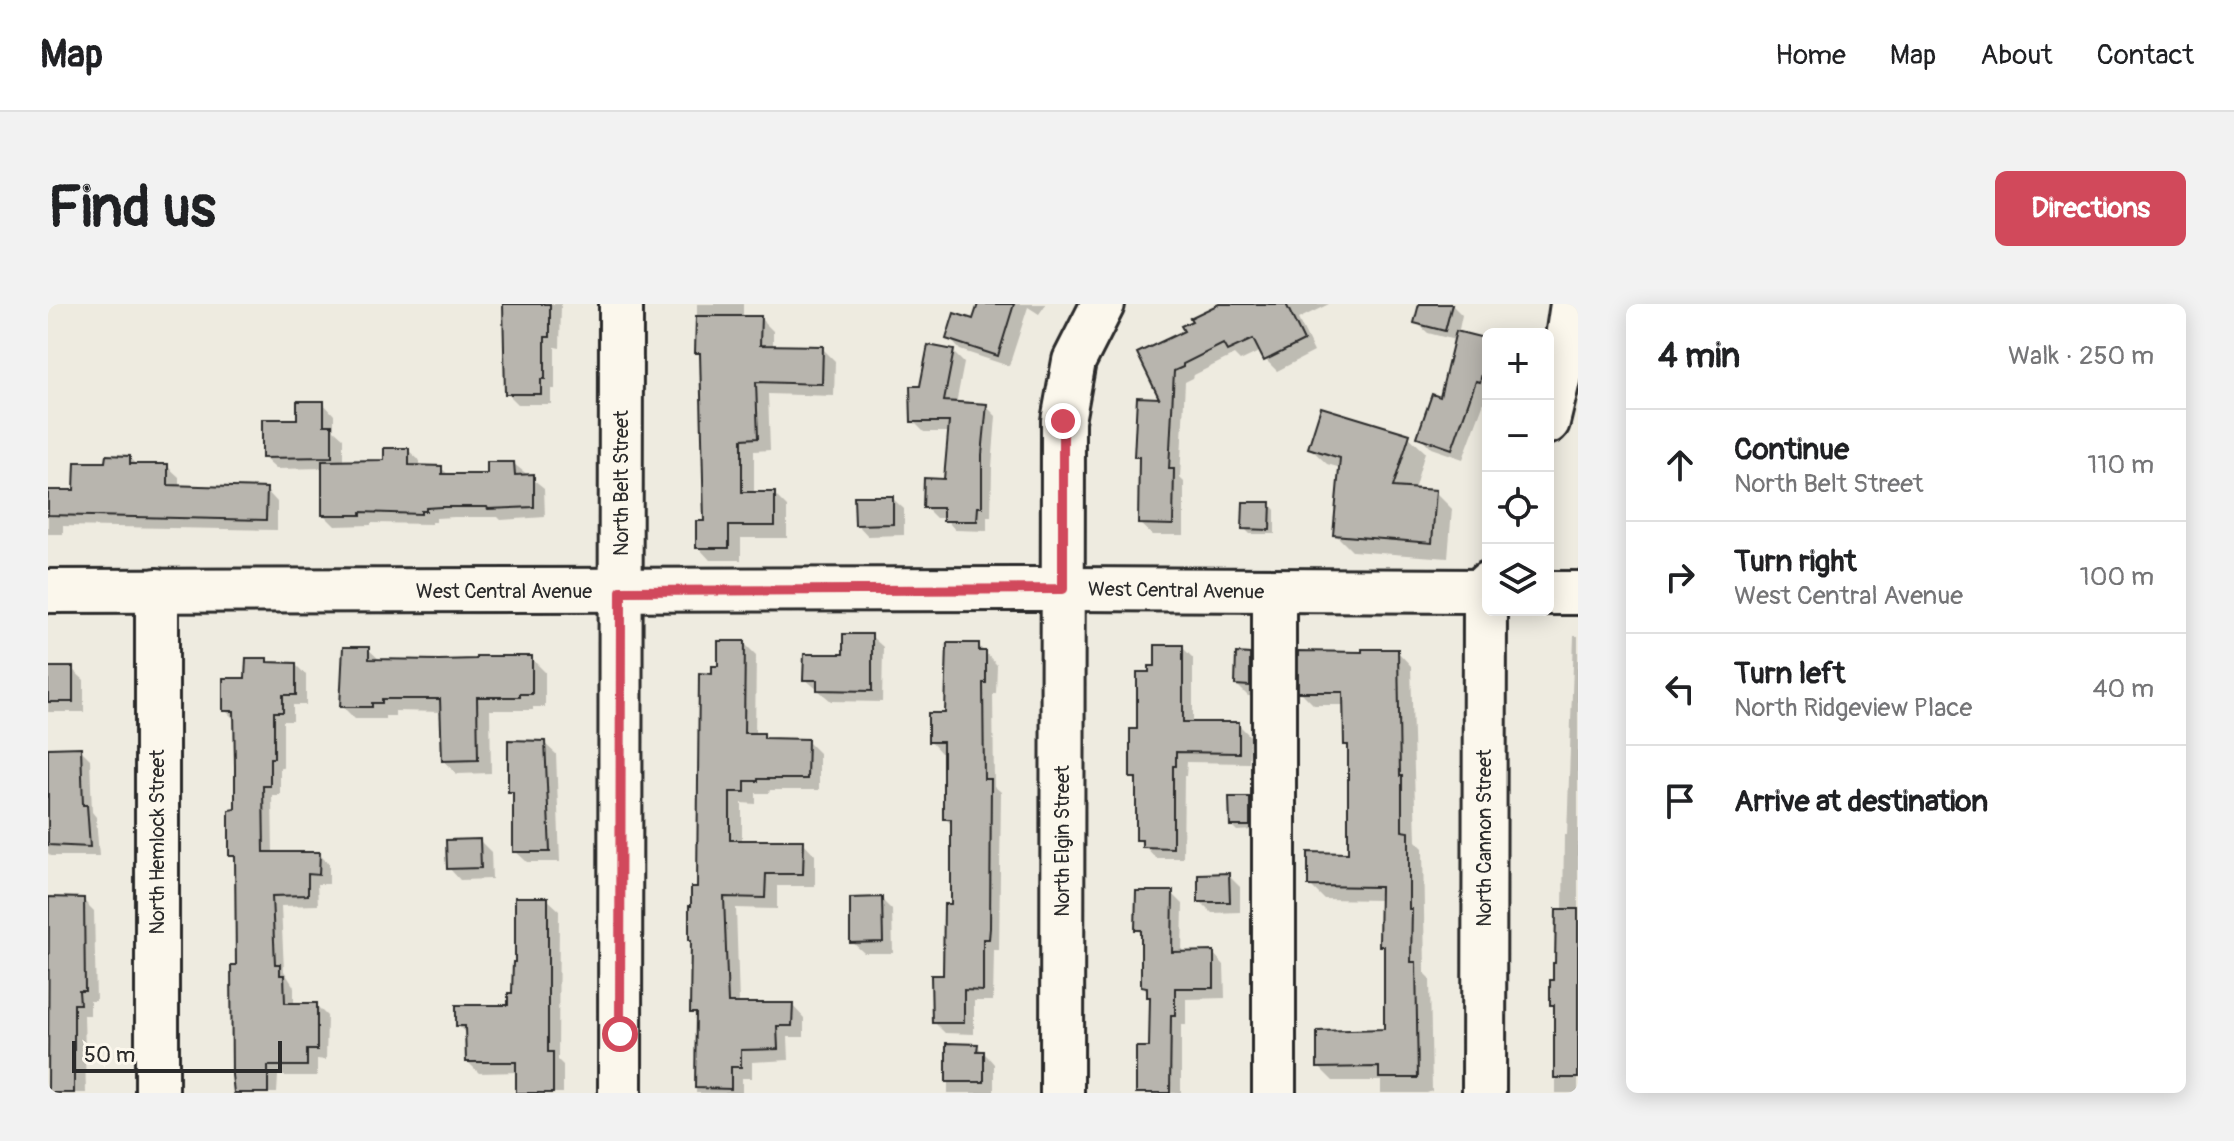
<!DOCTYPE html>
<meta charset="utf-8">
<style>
:root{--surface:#fff;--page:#f2f2f2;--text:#202124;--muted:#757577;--line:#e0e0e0;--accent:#d1495b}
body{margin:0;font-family:Pangolin,sans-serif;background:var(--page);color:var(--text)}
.controls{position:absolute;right:24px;top:24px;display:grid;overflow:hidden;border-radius:12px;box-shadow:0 4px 20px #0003}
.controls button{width:72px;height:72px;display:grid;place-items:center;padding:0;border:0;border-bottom:2px solid var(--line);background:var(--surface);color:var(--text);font:40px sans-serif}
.scale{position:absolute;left:24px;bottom:20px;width:210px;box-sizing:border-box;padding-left:8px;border:4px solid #2b2b2b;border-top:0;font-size:22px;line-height:28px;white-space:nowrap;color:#2b2b2b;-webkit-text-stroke:6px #fbf7ec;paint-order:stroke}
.stop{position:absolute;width:24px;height:24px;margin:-18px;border:6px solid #d1495b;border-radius:50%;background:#fff}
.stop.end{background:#d1495b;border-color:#fff;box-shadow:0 2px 8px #0008}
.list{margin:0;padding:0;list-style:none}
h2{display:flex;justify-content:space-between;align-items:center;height:104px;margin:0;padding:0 32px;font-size:34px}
h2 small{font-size:26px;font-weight:400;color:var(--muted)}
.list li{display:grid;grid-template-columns:52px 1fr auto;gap:24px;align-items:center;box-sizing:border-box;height:112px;padding:0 32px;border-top:2px solid var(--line)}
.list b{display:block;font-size:30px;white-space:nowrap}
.list p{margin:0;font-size:26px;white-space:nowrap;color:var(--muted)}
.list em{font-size:26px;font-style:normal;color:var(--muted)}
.icon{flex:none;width:44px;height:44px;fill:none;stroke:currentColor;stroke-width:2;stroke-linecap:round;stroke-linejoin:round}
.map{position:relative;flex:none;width:1530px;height:789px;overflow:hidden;border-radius:12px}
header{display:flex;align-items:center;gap:48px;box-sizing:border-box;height:112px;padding:0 40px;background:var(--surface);border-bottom:2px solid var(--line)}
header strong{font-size:38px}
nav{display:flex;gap:44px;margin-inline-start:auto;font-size:28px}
.intro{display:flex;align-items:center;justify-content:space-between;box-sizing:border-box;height:192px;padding:0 48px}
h1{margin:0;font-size:56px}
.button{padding:20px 36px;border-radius:12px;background:var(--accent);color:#fff;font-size:28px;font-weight:700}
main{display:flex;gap:48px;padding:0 48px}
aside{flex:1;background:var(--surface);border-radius:12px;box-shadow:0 4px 20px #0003}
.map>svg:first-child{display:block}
.shadow{fill:#0003}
.building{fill:#b8b5ae;stroke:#2b2b2b;stroke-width:2}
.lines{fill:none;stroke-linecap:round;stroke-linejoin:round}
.minor-casing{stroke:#2b2b2b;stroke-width:48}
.minor{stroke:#fbf7ec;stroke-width:42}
.route{stroke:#d1495b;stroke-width:10}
.labels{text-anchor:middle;stroke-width:8;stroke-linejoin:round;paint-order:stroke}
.street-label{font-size:20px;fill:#2b2b2b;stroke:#fbf7ec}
</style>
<header>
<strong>Map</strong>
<nav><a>Home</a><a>Map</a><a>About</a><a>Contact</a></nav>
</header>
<div class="intro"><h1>Find us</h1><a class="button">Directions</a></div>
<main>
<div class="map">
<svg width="1530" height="789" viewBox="0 0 1530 789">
<rect width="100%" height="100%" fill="#eeebe0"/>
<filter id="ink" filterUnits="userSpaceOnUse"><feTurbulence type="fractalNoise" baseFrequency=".0125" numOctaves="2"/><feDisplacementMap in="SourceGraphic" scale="16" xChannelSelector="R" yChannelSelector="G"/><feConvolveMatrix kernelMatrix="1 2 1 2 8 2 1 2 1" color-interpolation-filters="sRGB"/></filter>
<g filter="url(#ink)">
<g class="shadow">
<polygon points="458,0 513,0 512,44 507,43 507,85 503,85 503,100 470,100 459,89"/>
<polygon points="649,0 695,0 695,14 712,14 725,27 725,43 774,44 787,57 786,92 720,90 722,146 706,147 706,190 726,190 739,203 739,234 693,234 693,256 662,256 650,243 658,219 654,53 649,48"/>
<polygon points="932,0 998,0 991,10 980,3 961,62 912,46 901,34 926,18"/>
<polygon points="1175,0 1281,0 1250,15 1266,48 1229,67 1218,56 1213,47 1192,57 1186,51 1146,71 1145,74 1137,78 1132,174 1136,178 1136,231 1104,231 1092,220 1093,157 1088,152 1115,96 1138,28"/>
<polygon points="1373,0 1403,0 1414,11 1410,30 1440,37 1440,87 1415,155 1383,144 1372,132 1393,95 1407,36 1380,29 1368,18"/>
<polygon points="905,48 916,59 908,100 938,102 948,112 944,163 943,213 939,213 939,227 907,226 897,214 888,214 877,203 898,177 902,128 876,128 865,117 874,84"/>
<polygon points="275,99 286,111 286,126 295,134 295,158 338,158 360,146 372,157 372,164 393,164 402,172 441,172 466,160 496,184 497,213 453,216 450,213 406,213 388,214 388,218 384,218 384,220 323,219 323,221 287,222 276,211 276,164 228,165 216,154 251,117"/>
<polygon points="1360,132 1377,148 1366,186 1387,188 1404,205 1400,254 1304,247 1287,230 1293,164 1279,160 1262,144"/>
<polygon points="81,154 90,162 119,162 131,173 131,183 218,186 229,198 229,226 15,222 15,230 0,230 0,188 28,188 59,160"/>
<polygon points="844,194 856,205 856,231 820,232 809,220"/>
<polygon points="1222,200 1227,206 1227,230 1202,230 1196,224"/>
<polygon points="823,332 835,343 834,398 783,397 757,375"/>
<polygon points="1526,332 1530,332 1530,789 1508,789 1508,704 1504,700 1515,607 1516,531 1519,531"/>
<polygon points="696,339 708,351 707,431 716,431 721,436 759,437 771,449 771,486 722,486 721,489 708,489 708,500 694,499 694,538 755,538 767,551 767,582 729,582 729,605 688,604 691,701 744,701 756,714 756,733 740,733 741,756 704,758 704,774 694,774 694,789 648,789 650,714 644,708 666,372"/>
<polygon points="930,341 949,361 948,389 945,389 946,482 953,488 951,646 946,646 945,697 926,697 926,730 897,729 886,718 897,673 905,602 905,522 897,514 897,449 893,449 882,437 899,411"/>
<polygon points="1134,343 1145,354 1145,420 1190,420 1202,432 1201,459 1139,458 1138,472 1136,472 1135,554 1108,554 1090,535 1090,479 1084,473 1103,370"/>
<polygon points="320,345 333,357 483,354 497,368 497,403 485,403 485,406 442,406 443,469 409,470 395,456 395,408 347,407 347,412 337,412 337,415 307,415 294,402"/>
<polygon points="1349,347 1363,362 1368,537 1375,544 1377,669 1382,674 1384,787 1379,789 1333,789 1333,777 1285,777 1271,763 1338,727 1338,646 1333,641 1333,596 1276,595 1262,581 1302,552 1302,445 1297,441 1297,401 1266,401 1252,387"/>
<polygon points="1201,352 1212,363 1212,392 1200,392 1189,381"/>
<polygon points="218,356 222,360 247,360 258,371 258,401 245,401 245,417 235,417 235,464 232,463 232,491 224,491 225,550 271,550 281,560 281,580 269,580 270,601 233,602 236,667 246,683 246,701 268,701 279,712 278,756 269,755 269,772 230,772 229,789 185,789 185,663 190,663 189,557 183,551 189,507 188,417 177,406"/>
<polygon points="0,365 24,365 36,376 36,408 0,408"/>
<polygon points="496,439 508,450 512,558 479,558 467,547 467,492 462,487"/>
<polygon points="32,445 42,455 44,508 48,513 51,552 3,552 0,549 0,446"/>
<polygon points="1201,495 1206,500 1206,526 1189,527 1184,522"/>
<polygon points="432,537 443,548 444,575 412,576 401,564"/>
<polygon points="1180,571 1192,583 1192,608 1164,609 1152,597"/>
<polygon points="1124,589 1135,600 1134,650 1165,649 1176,661 1177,694 1138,695 1138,721 1133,721 1133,789 1090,789 1103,745 1104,696 1095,681 1095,631 1089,626"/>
<polygon points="499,595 511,606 510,756 515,761 515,789 470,789 470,768 431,769 420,758 419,730 410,722 462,703"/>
<polygon points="833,595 844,606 845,649 816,649 804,638"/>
<polygon points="35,596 46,607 48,697 42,697 42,711 36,711 38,789 0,789 0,662 2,662"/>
<polygon points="900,741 929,742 940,753 946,760 946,789 900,789"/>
</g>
<g class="building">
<polygon points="455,0 502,0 502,33 497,33 497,75 493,75 493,90 457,90"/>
<polygon points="930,0 966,0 950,52 898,35 906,9 925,15"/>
<polygon points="1171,0 1238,0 1256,37 1216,57 1205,35 1179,47 1175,40 1135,60 1135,63 1126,67 1121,165 1126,165 1125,221 1090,220 1091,153 1086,153 1089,93 1111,94 1089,49 1136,27 1133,22 1144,17 1142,14"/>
<polygon points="1371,0 1404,0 1397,27 1366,19"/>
<polygon points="648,12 713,12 712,41 775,42 774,80 708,78 710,134 694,135 694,188 727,188 727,222 681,222 681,244 648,244 648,217 656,217 652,49 647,49"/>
<polygon points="1408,27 1440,35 1440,45 1432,78 1428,77 1404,145 1369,133 1384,90 1392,93"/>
<polygon points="880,41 906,46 896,97 939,100 934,151 934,203 930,203 929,217 895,217 895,204 875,204 876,174 896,175 901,118 863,118 862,82 872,82"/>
<polygon points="249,97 276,97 276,121 284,121 284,153 214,154 214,115 249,115"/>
<polygon points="1273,103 1362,130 1345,183 1388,186 1384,239 1285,231 1292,154 1260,144"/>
<polygon points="336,144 361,144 361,161 394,162 394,170 439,170 439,158 466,158 467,171 486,170 486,203 440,205 439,203 394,203 378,204 378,207 373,207 373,210 313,208 313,211 274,211 274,157 336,156"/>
<polygon points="58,151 82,152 82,160 120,160 120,181 219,184 218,216 0,211 0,186 26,186 27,158 57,158"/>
<polygon points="806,192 845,192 845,220 807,221"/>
<polygon points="1195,198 1223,198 1222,226 1194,225"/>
<polygon points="795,330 824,330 824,387 769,386 769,376 755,376 756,350 795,350"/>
<polygon points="670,337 697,337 696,429 716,429 716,434 760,435 759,475 710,475 710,477 697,477 697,488 682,488 682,536 756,536 755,570 718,570 717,594 676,593 680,699 745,699 744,722 729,722 730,745 693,746 693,763 683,763 683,785 647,784 648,709 642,709 643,636 641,636 641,602 643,602 643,583 649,583 651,369 664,370 664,362 670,362"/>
<polygon points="899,339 931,339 931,347 938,347 938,379 935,379 936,475 943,475 942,624 941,635 935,635 935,687 916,686 916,719 884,719 883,671 895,671 896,600 903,600 903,515 895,515 895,438 880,438 880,409 897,409"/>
<polygon points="1107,341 1135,341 1135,418 1191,418 1191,449 1128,448 1128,462 1125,462 1125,544 1094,543 1094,536 1088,536 1088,474 1082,474 1082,425 1089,425 1089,368 1101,368 1101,362 1107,362"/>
<polygon points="295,343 321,343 321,355 391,356 428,355 428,352 484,352 484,390 472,390 472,393 429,393 430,456 394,457 392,395 334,395 334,399 324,399 324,403 292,403"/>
<polygon points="1314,345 1350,345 1352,472 1354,472 1354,527 1361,528 1361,605 1364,605 1363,658 1368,658 1370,774 1331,774 1331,763 1269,764 1269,727 1336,725 1336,642 1331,642 1332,583 1260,582 1260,548 1300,549 1300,441 1296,441 1295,388 1250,388 1250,347 1314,348"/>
<polygon points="1188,349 1202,350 1202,382 1187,381"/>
<polygon points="198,354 219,354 219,358 248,359 248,391 235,391 235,408 226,408 226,454 222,454 222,482 215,482 216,548 272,548 271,571 260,570 260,591 224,592 227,660 232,660 232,671 236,671 237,699 269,699 269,746 259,746 259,762 220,762 220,789 186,789 184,771 183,661 188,661 187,552 181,552 181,506 187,505 187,462 186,407 175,407 175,374 197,374"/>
<rect x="0" y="363" width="25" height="35"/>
<polygon points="460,436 497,437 502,548 465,548 465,488 460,488"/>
<polygon points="33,443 35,501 39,501 42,543 0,541 0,444"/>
<polygon points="1181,493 1202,493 1202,522 1182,522"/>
<polygon points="432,535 433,564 399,565 398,536"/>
<polygon points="1181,569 1182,598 1150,598 1150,570"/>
<polygon points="1088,587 1125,587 1124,648 1166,647 1166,684 1127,684 1127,711 1123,711 1122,789 1088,789 1088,743 1101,743 1102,693 1099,693 1099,683 1093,682 1093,626 1087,626"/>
<polygon points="1,593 36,594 37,687 31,687 32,700 26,700 26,789 0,789"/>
<polygon points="467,593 500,593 500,748 505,748 505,789 468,789 468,758 418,758 417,722 408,722 408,701 460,701 460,689 464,689 465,658 467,658"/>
<polygon points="834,593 835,638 802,639 802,594"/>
<polygon points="1508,605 1530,605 1530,774 1506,774 1506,701 1502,701 1502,676 1505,676 1505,659 1507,659"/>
<polygon points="898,739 930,740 929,747 936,747 936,778 898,778"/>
</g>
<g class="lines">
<defs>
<g id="minor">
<polyline points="1500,118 1517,47 1524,0"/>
<polyline points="109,286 109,789"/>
<polyline points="0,287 1015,285 1440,287"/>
<polyline points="1500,289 1530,289"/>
<polyline points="572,789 573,0"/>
<polyline points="1014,789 1015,117 1026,57 1055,0"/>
<polyline points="1226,789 1226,287"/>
<polyline points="1436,789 1437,287 1440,279"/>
</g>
</defs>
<use href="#minor" class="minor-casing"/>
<use href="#minor" class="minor"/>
</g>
</g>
<g class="lines" filter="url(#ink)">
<polyline class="route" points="572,730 573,287 1015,285 1015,117"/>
</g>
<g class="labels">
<g class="street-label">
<text transform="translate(573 179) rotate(-90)" y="7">North Belt Street</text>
<text transform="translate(1128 286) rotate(1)" y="7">West Central Avenue</text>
<text x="456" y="294">West Central Avenue</text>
<text transform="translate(1436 534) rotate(-90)" y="7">North Cannon Street</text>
<text transform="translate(1014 537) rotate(-90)" y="7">North Elgin Street</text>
<text transform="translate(109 538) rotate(-90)" y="7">North Hemlock Street</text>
</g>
</g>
</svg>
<div class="controls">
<button>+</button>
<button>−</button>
<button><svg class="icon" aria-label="locate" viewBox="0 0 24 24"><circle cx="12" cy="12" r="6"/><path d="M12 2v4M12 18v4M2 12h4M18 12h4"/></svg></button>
<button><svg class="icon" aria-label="layers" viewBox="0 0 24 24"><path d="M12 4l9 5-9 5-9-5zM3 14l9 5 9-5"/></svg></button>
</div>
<div class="scale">50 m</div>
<div class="stop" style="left:572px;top:730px"></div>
<div class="stop end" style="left:1015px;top:117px"></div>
</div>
<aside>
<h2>4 min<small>Walk · 250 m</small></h2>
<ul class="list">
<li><svg class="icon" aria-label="ahead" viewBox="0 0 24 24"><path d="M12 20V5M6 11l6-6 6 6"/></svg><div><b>Continue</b><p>North Belt Street</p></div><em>110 m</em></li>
<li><svg class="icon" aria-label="right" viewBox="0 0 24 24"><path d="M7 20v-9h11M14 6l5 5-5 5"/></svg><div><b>Turn right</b><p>West Central Avenue</p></div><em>100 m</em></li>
<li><svg class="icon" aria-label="left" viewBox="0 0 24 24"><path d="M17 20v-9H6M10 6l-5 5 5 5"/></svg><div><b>Turn left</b><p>North Ridgeview Place</p></div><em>40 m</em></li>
<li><svg class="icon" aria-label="arrive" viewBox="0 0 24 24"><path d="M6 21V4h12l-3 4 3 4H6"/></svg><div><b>Arrive at destination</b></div></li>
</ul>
</aside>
</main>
